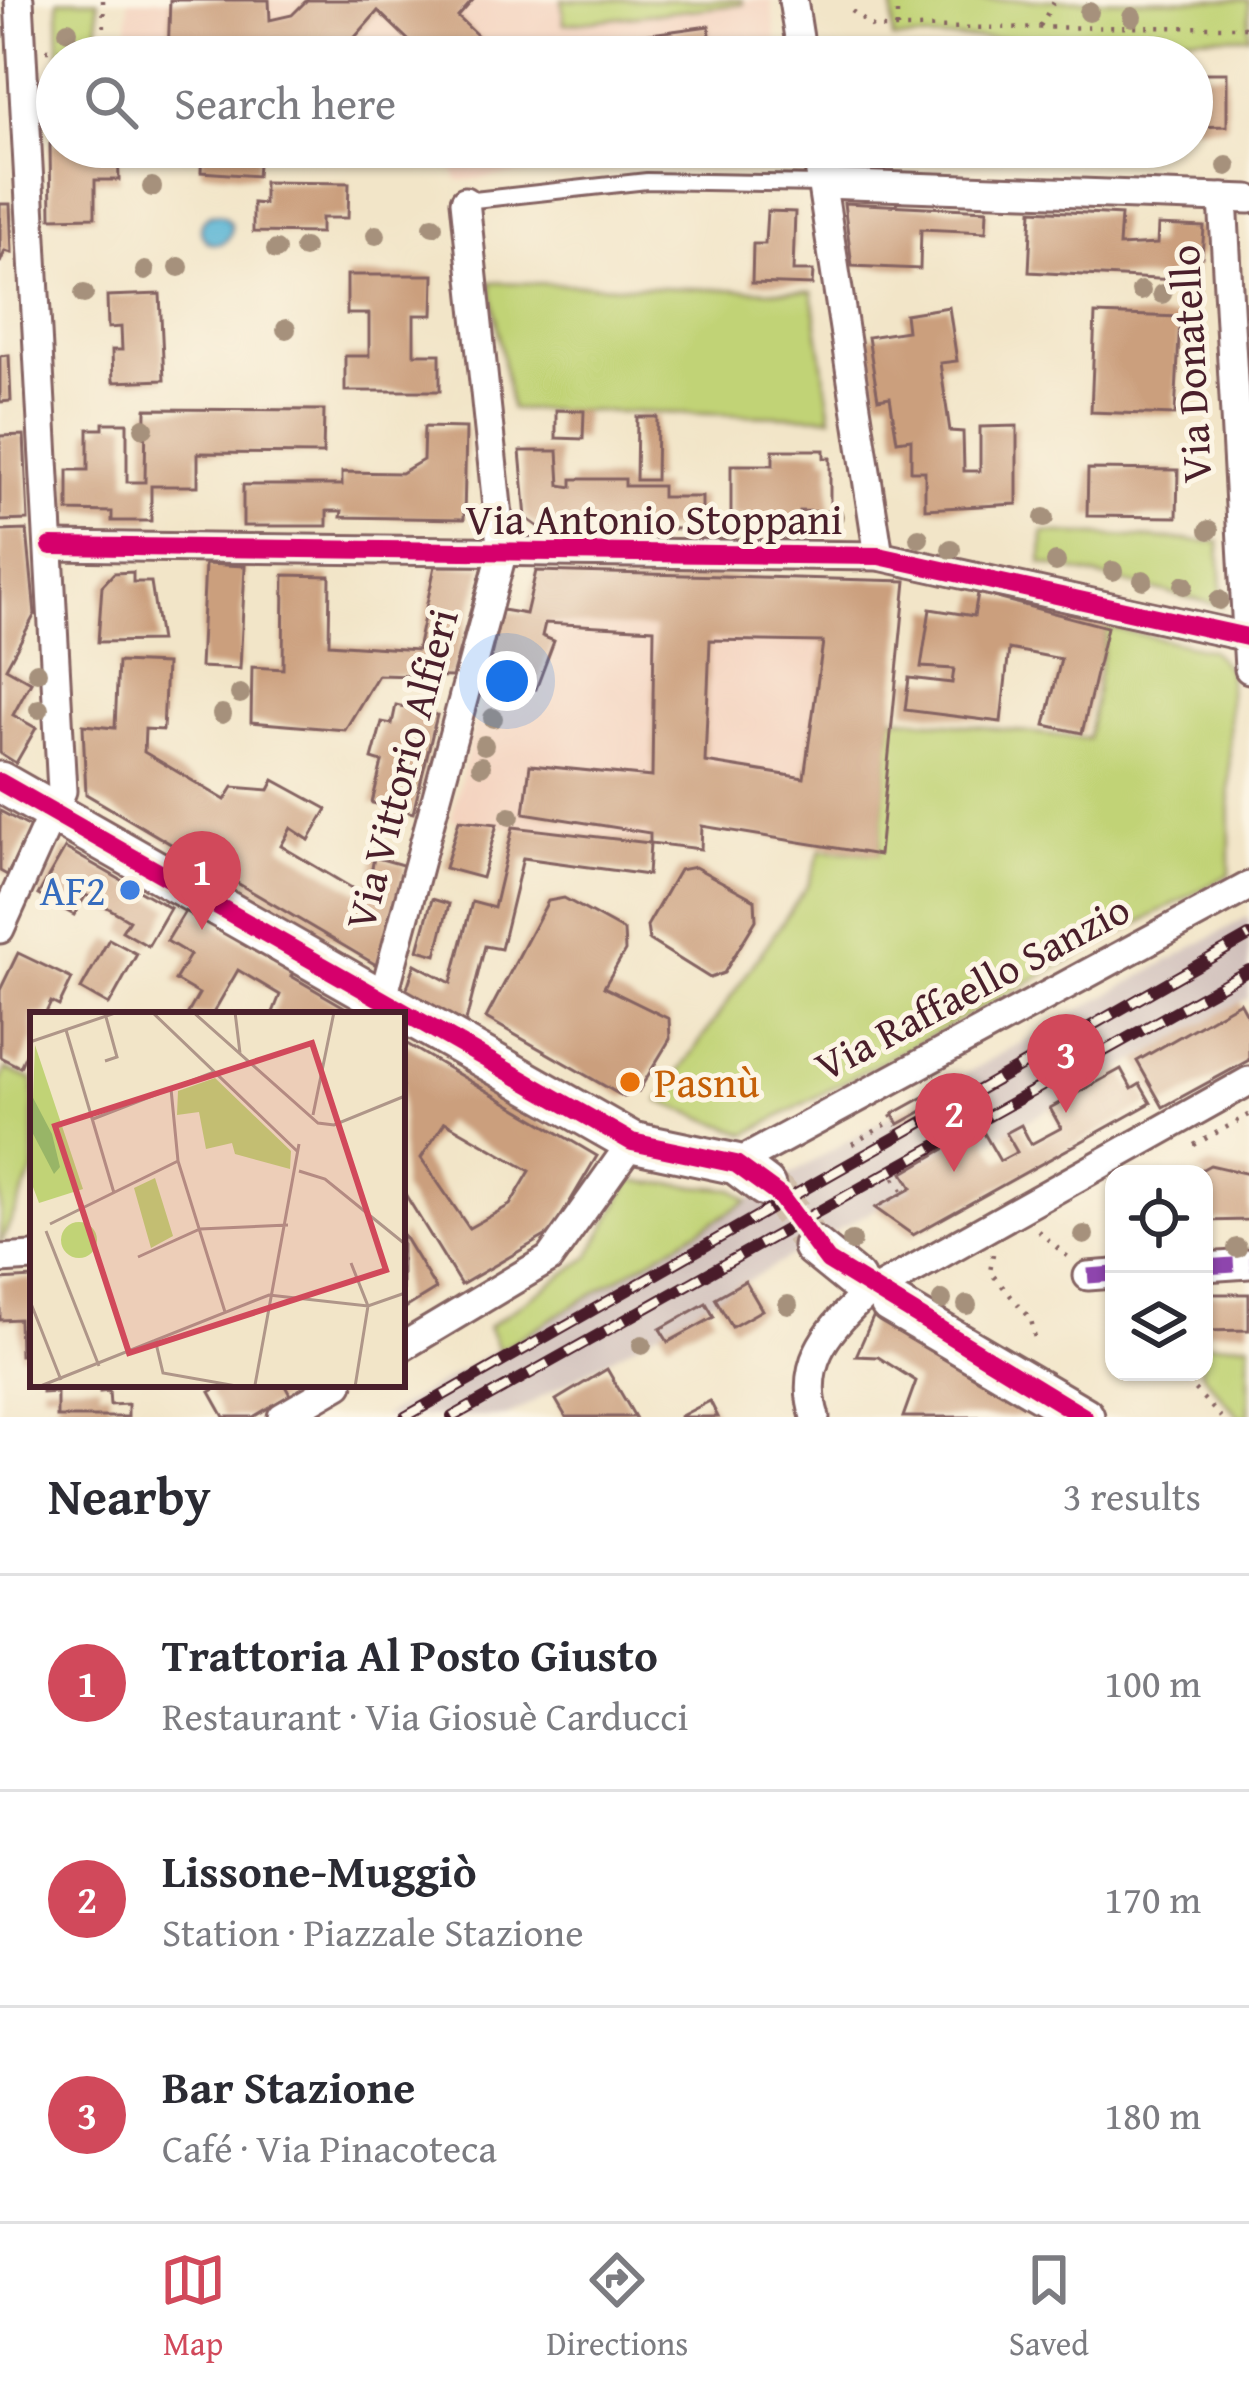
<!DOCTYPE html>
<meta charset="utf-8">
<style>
:root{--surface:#fff;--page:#f7f7f7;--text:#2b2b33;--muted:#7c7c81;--line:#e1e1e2;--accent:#d1495b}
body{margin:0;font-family:"Gentium Book Plus",serif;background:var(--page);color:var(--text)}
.controls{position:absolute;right:36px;bottom:36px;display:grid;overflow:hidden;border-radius:24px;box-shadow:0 3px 9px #0004}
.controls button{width:108px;height:108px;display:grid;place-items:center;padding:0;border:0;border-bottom:3px solid var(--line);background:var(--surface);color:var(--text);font:60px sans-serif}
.you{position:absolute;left:507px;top:681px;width:42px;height:42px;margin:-30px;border:9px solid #fff;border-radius:50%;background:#1a73e8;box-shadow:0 0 0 18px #1a73e833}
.badge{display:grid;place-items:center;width:78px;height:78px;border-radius:50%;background:var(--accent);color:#fff;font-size:39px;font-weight:700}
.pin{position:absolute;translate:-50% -99px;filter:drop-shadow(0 3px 6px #0008)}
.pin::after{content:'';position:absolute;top:63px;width:42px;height:36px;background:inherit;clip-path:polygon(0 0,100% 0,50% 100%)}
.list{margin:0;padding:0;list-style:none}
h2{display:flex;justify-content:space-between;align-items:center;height:156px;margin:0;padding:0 48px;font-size:51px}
h2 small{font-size:39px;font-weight:400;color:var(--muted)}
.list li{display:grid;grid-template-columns:78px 1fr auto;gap:36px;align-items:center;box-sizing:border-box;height:216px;padding:0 48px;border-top:3px solid var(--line)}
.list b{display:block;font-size:45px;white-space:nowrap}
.list p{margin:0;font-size:39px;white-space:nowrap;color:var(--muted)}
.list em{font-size:39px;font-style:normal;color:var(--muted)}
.icon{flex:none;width:66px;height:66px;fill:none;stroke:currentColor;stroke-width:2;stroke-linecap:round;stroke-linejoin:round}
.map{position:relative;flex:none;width:1249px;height:1417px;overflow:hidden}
.search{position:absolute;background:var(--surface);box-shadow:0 3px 9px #0004;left:36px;right:36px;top:36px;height:132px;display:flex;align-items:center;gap:30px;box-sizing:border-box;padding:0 42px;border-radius:66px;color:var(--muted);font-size:45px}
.sheet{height:804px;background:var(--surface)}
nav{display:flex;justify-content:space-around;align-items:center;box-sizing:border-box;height:168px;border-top:3px solid var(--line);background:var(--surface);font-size:33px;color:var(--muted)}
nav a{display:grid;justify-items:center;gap:6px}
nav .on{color:var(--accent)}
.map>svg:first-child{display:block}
.built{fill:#f4d3bf}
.industrial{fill:#d0c0bb}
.green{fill:#c1d376;stroke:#867950;stroke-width:3}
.water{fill:#56b4d4;stroke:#506a80;stroke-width:3}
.building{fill:#cb9f7d;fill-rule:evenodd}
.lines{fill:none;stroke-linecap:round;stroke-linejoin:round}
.secondary-tunnel{stroke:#d0bda9;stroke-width:39;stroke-dasharray:39 20;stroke-linecap:butt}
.lane-casing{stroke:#856462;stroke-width:20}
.street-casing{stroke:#856462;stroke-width:33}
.secondary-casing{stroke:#856462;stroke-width:45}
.path{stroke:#856462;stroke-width:4.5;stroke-dasharray:3 9;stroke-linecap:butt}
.lane{stroke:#fff;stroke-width:14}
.street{stroke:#fff;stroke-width:27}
.secondary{stroke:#fff;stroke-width:39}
.rail-casing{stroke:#4a1f2b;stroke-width:12}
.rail{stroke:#fcf5e5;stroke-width:8;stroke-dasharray:22;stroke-linecap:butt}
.quiet{stroke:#8e44ad;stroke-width:15;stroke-dasharray:30 15;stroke-linecap:butt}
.cycleway-casing{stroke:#fcf5e5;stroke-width:26}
.cycleway{stroke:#d6006c;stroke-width:18}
.tree{fill:#a6917c}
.shop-dot{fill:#3f7fe0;stroke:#fcf5e5;stroke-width:4.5}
.food-dot{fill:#e8710a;stroke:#fcf5e5;stroke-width:4.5}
.labels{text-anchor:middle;stroke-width:10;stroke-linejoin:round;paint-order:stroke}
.street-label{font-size:42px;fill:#4a1f2b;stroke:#fcf5e5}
.shop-label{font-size:42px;fill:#366cbe;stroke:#fcf5e5;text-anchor:end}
.food-label{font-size:42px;fill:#c56008;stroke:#fcf5e5;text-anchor:start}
.inset-road{fill:none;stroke:#af9689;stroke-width:3}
.view{fill:#d1495b;fill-opacity:0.15;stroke:#d1495b;stroke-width:6}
.inset-edge{fill:none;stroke:#4a1f2b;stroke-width:6}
</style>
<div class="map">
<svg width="1249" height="1417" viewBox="0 0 1249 1417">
<rect width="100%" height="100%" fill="#fcf5e5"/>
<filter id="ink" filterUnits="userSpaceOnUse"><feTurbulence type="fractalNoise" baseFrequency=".00833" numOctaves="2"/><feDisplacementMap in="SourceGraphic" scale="24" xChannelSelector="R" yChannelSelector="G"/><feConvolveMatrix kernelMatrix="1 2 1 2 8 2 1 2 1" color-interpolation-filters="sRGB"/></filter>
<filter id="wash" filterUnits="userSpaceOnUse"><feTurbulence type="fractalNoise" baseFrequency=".004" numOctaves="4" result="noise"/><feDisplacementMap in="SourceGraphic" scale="48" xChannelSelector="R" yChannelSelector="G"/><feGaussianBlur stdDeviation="2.7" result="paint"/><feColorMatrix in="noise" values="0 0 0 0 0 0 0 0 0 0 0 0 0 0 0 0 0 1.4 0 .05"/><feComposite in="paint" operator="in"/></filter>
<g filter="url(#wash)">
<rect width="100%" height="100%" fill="#f2e5c8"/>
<g class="built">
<polygon points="128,0 771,0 778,57 127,57"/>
<polygon points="217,147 760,147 458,181 444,152"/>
<polygon points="536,571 906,581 879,855 703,827 701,849 451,820 502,610 526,614"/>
</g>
<polygon class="industrial" points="1249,916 1249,998 990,1142 987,1139 909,1183 912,1188 506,1417 382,1417 893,1114"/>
<g class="green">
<polygon points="58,0 98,0 98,57 59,57"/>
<polygon points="562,0 742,0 743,4 564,24"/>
<polygon points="893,0 1249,0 1249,36 893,39"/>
<polygon points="490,282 812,292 831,417 511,409"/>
<polygon points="1043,532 1219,542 1223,606 1042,563"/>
<polygon points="1107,627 1211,650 1229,670 1230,874 747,1134 659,1101 808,885 821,850 879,854 892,717 1088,739"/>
<polygon points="6,1069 33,1080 33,1172 0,1245 0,1082"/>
<polygon points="630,1181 733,1189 748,1201 499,1350 488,1327 589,1257"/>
<polygon points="1249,1343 1249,1417 1239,1417 1201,1372 1204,1344"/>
</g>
<circle class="water" cx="216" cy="229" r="15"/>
<g id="blocks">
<g class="building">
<polygon points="170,0 269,0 270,20 292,15 307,0 473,0 458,17 500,57 426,57 378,11 349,44 355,44 354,57 168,57"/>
<polygon points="709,26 711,45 736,41 738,57 558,57 556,47"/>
<polygon points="1192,73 1227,73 1227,126 1192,127"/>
<polygon points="57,143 83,151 118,150 119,180 95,180 95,217 51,218 50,144"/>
<polygon points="570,147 622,147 622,150 571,157"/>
<polygon points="202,148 259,152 257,176 201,172"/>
<polygon points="264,182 349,183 348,218 321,218 321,233 253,232 253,203 264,204"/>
<polygon points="844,203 987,210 986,232 921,229 920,269 852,266"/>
<polygon points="0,204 10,204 12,253 5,251 0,263"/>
<polygon points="1032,210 1121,215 1119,246 1157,244 1158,225 1204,227 1202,257 1195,257 1194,281 1029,272"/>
<polygon points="767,211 795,212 793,271 813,271 812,285 752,283 753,244 765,244"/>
<polygon points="347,275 434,275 433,315 414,315 414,354 440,354 440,391 345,391 345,356 369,356 369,314 347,314"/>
<polygon points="160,294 164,380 113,382 112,350 122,350 121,327 108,328 107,296"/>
<polygon points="949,307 957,361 940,363 950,431 963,432 964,471 980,471 980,427 1017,426 1017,504 925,509 925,471 911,471 911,439 897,441 890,397 878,399 868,337 907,331 905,314"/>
<polygon points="1095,314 1180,317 1175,415 1091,412"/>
<polygon points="9,355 11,401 0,402 0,356"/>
<polygon points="146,409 324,410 323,454 198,453 198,486 151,486 151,521 112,521 112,512 68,511 68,470 88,470 88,429 103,429 103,423 127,423 127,482 145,482"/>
<polygon points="556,410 584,411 583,439 556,438"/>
<polygon points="637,417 657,417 656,480 636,480"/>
<polygon points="424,427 466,428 464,519 341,517 342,511 327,511 327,526 243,526 243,485 342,485 342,472 401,473 423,460"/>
<polygon points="24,435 28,520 0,521 0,436"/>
<polygon points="773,450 824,450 824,458 830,458 830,512 800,511 800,526 731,515 731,465 773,465"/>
<polygon points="520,451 558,451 560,485 572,487 572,479 625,479 625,486 662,486 662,497 702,497 702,529 540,528 526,518"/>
<polygon points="1088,469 1178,470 1177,517 1087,516"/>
<polygon points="27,530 35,614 6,668 31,682 13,715 36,728 16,763 0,753 0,531"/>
<polygon points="205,564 245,566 240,669 200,667"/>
<polygon points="435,566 483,566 452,677 378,675 345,730 251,722 252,667 283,669 284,575 330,576 329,644 417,650"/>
<path d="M536 571 906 581 879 855 702 826 701 849 650 843V833L524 813 530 765 652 777 654 629 545 623 542 636 554 641 536 689 486 677 502 610 526 614ZM710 640 823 642 804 778 705 762Z"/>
<polygon points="133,572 133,582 151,582 160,641 98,642 102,586 114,573"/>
<polygon points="978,593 1107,627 1082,733 1045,725 1061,659 1009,649 1001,722 905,710 909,678 952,683 954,669 921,667 930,609 974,616"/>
<polygon points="118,662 166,664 163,730 145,729 144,752 225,800 233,787 269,790 274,780 327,809 309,840 291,828 281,846 367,897 374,857 406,866 378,966 86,794 83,725 115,728"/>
<polygon points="396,705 437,715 413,813 372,803 382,762 372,759 382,722 392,724"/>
<polygon points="0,811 32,828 7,875 0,871"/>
<polygon points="459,820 497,824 482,878 445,868"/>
<polygon points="513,827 650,843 648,875 523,858 501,949 485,946 465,1025 405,994 415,964 451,983 472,902 494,908"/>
<polygon points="65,848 170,908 148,946 122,931 129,920 86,895 74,915 38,895"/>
<polygon points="695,867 755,900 756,920 724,973 710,978 649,940 647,926 679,870"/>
<polygon points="564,898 624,931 625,951 604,987 669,1019 670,1039 638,1092 624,1097 486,1018 548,901"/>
<polygon points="432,899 449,904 436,955 418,950"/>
<polygon points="187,908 294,971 291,976 358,1015 272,1015 280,995 238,970 212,1015 187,1015 199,994 175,980 190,955 167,941"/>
<polygon points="109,939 137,954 109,1005 81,989"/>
<polygon points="18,953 72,979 59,1006 51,1002 45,1015 33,1015 33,1039 20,1067 0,1057 0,990"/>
<polygon points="1240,1002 1249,1018 1249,1060 1163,1107 1137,1061"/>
<path d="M402 1041 597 1156 552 1232 461 1285 402 1189ZM445 1122 530 1171 510 1205 469 1228 421 1158Z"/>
<polygon points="1121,1069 1132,1089 1140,1084 1151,1103 913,1235 875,1208 912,1188 903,1173 981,1128 1000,1161 1017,1152 1006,1133 1021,1125 1031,1144 1061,1128 1050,1108"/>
<polygon points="940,1088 946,1098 899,1124 893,1114"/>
<polygon points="1210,1165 1249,1174 1249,1220 1204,1221 1204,1174 1194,1174"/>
<polygon points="402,1233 436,1289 402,1310"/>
<polygon points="33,1278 33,1355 20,1355 19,1319 0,1320 0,1280"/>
<polygon points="745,1281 762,1310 732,1327 715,1298"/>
<polygon points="1204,1294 1249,1294 1249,1330 1204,1331"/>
<polygon points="706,1303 714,1317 668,1342 660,1329"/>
<polygon points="874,1315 983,1376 1055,1417 903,1417 916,1381 878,1357 856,1356"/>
<polygon points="607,1369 635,1417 566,1417 556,1400"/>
<polygon points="42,1384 99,1384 100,1392 109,1391 110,1405 128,1404 128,1417 57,1417 57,1392 42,1393"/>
<polygon points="224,1384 284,1384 290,1395 253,1417 224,1417 210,1392"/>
<polygon points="710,1401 718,1417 679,1417"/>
</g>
</g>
</g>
<g filter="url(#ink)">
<use href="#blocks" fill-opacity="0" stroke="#856462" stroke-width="3"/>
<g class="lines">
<polyline class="secondary-tunnel" points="765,1186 780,1196 813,1246"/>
<defs>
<polyline id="lane" points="465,201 647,181 822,184"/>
<g id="street">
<polyline points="793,0 802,57"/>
<polyline points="816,147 879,556"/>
<polyline points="822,184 1249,199"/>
<polyline points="1223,198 1249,669"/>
<polyline points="51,546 879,556 1247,637"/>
<polyline points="0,929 62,791 19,0"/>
<polyline points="382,1001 502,554 465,201"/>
<polyline points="736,1164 1249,886"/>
<polyline points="0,1259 33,1257"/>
<polyline points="1204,1267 1249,1264"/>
<polyline points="1088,1276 1114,1274"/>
<polyline points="402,1347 549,1259 632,1142"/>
<polyline points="282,1417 339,1384"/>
<path d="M815 1417C799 1366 825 1332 862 1298L1249 1081"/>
</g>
<g id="secondary">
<polyline points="0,782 632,1142 736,1164 765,1186"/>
<polyline points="813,1246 855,1280"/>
<polyline points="890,1303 1084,1417"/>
</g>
</defs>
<use href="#lane" class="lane-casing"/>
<use href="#street" class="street-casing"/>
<use href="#secondary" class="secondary-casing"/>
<g class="path">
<polyline points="103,0 105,57"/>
<polyline points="852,11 874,28 1249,27"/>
<polyline points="1040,26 1055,0"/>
<polyline points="897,28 897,0"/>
<polyline points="46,50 104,49"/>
<polyline points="891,1115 897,1126"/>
<polyline points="852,1144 894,1120"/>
<polyline points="1194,1145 1249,1115"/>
<polyline points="894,1178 903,1192"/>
<polyline points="1038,1231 1068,1257"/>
<polyline points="993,1254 990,1272 1031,1319 1035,1339"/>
<polyline points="1178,1372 1221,1417"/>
</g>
<use href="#lane" class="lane"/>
<use href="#street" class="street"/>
<use href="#secondary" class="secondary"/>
<defs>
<g id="rail">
<polyline points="405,1417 1249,936"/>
<polyline points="452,1417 1249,970"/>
</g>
</defs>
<use href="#rail" class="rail-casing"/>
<use href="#rail" class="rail"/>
<g class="quiet">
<polyline points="1204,1267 1249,1264"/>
<polyline points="1088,1276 1114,1274"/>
</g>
<defs>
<g id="cycleway">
<polyline points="51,546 879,556 1247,637"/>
<polyline points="0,782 632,1142 736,1164 780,1196 828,1261 1084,1417"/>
</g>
</defs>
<use href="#cycleway" class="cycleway-casing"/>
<use href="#cycleway" class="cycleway"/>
</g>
<g class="tree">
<circle cx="1089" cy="12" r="10"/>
<circle cx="1132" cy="17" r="10"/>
<circle cx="68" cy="31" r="10"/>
<circle cx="1227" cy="166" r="10"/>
<circle cx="152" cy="187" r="10"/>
<circle cx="433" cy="226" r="10"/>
<circle cx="376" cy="235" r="10"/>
<circle cx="304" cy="248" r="10"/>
<circle cx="276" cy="250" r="10"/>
<circle cx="179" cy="267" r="10"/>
<circle cx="145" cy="271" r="10"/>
<circle cx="1141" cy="291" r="10"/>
<circle cx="84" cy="294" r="10"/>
<circle cx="1162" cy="294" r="10"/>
<circle cx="1189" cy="297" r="10"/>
<circle cx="286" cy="329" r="10"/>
<circle cx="144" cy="428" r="10"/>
<circle cx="834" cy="516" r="10"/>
<circle cx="1044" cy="518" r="10"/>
<circle cx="1209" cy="530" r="10"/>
<circle cx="919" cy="538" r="10"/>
<circle cx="951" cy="549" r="10"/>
<circle cx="1056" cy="562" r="10"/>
<circle cx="1113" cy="571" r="10"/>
<circle cx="1143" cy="580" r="10"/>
<circle cx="1184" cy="585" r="10"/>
<circle cx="1219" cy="600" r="10"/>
<circle cx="37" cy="672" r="10"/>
<circle cx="240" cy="694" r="10"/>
<circle cx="39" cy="709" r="10"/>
<circle cx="222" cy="714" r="10"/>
<circle cx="493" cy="718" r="10"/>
<circle cx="484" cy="745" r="10"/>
<circle cx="481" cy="766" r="10"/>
<circle cx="510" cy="816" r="10"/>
<circle cx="1084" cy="1235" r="10"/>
<circle cx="852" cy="1241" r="10"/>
<circle cx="1237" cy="1248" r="10"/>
<circle cx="942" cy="1300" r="10"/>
<circle cx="788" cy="1305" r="10"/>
<circle cx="967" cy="1305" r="10"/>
<circle cx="642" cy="1345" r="10"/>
</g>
</g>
<circle class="shop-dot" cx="130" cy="890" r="12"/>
<circle class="food-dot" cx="630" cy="1082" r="12"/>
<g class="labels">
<g class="street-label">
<text transform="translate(1190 364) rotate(-93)" y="15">Via Donatello</text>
<text x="654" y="534">Via Antonio Stoppani</text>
<text transform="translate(401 769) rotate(-75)" y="15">Via Vittorio Alfieri</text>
<text transform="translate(972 987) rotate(-28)" y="15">Via Raffaello Sanzio</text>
</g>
<g class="shop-label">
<text x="106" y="905">AF2</text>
</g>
<g class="food-label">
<text x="654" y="1097">Pasnù</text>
</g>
</g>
<g transform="translate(30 1012)">
<rect width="375" height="375" fill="#f2e5c8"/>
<path d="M5 33 53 177 9 191 0 167ZM185 66 261 139 260 157 205 142 202 131 176 137 169 100 147 103 148 79ZM125 166 143 224 121 236 104 176ZM31 228a18 18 0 1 1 36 0a18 18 0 1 1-36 0Z" fill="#c1d376"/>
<path d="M0 80 22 122 30 155 24 162 0 116Z" fill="#98b567"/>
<path class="inset-road" d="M122 0 267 139M163 0 288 111 304 113 375 84M205 0 210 41M36 18 84 181M0 30 88 0M75 49 87 45 76 5M141 77 148 149 195 300M283 103 304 0M63 107 184 60M269 159 295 167 375 232M20 212 148 149M16 219 69 354M108 245 170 217 258 213M321 251 338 294 325 375M0 289 31 368M125 327 133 361 212 375M225 373 269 132M8 375 239 283 338 294 375 281"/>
<path class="view" d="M282 31 356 258 99 341 25 114Z"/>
<rect width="375" height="375" class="inset-edge"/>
</g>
</svg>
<div class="controls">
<button><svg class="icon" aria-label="locate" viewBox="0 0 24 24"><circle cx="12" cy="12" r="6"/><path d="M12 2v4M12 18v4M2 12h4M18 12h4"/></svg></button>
<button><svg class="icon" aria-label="layers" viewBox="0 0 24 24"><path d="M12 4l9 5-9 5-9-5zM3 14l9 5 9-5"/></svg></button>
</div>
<div class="you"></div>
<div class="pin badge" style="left:202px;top:930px">1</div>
<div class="pin badge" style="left:954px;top:1172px">2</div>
<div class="pin badge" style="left:1066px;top:1113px">3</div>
<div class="search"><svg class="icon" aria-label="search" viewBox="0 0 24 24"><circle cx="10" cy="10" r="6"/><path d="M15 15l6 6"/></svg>Search here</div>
</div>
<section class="sheet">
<h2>Nearby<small>3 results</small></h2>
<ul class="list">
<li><span class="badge">1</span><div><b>Trattoria Al Posto Giusto</b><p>Restaurant · Via Giosuè Carducci</p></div><em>100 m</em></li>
<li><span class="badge">2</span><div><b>Lissone-Muggiò</b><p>Station · Piazzale Stazione</p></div><em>170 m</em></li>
<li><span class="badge">3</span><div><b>Bar Stazione</b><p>Café · Via Pinacoteca</p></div><em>180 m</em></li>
</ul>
</section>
<nav>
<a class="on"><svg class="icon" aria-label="map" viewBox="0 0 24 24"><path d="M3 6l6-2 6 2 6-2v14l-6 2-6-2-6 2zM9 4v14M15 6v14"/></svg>Map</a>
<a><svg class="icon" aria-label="directions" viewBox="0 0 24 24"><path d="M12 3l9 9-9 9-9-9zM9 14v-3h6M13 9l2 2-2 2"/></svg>Directions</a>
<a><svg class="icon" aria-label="saved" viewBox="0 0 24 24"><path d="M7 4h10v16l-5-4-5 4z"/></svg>Saved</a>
</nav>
